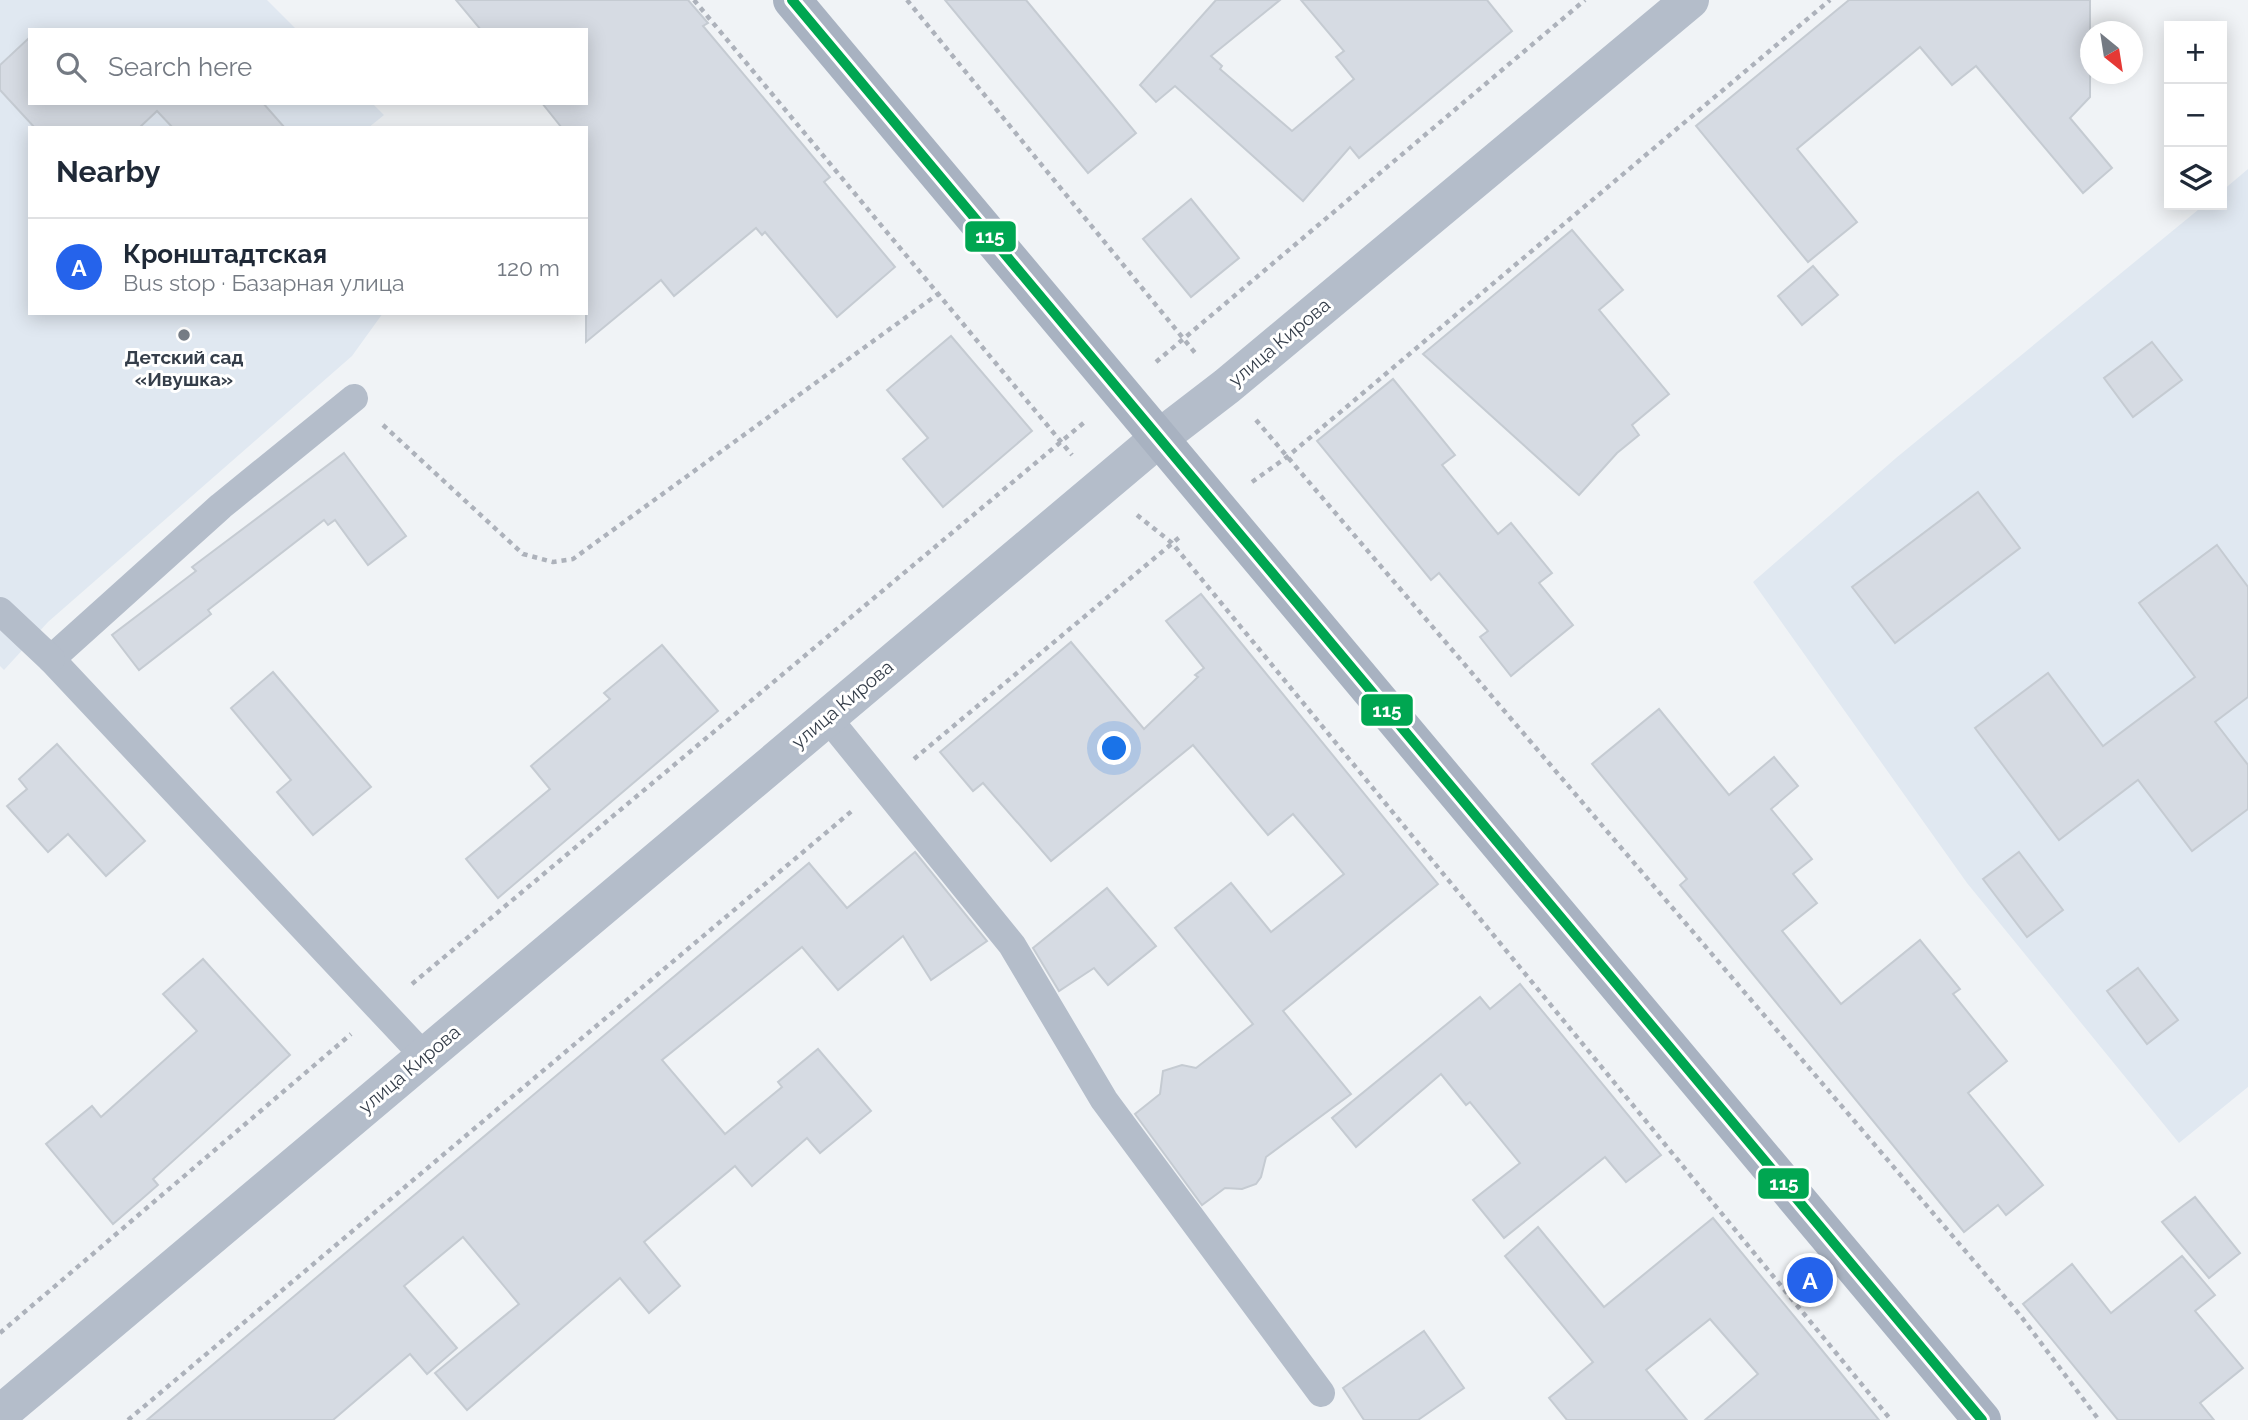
<!DOCTYPE html>
<meta charset="utf-8">
<style>
:root{--surface:#fff;--page:#f6f6f7;--text:#1f2937;--muted:#747a83;--line:#e0e1e3;--accent:#2563eb}
body{margin:0;font-family:Raleway,sans-serif;background:var(--page);color:var(--text)}
.controls{position:absolute;right:21px;top:21px;display:grid;overflow:hidden;border-radius:0px;box-shadow:0 4px 18px #0003}
.controls button{width:63px;height:63px;display:grid;place-items:center;padding:0;border:0;border-bottom:2px solid var(--line);background:var(--surface);color:var(--text);font:35px sans-serif}
.compass{position:absolute;left:2080px;top:21px;width:63px;height:63px;border-radius:50%;background:var(--surface);box-shadow:0 4px 18px #0003;rotate:150deg}
.you{position:absolute;left:1115px;top:749px;width:24px;height:24px;margin:-18px;border:5px solid #fff;border-radius:50%;background:#1a73e8;box-shadow:0 0 0 10px #1a73e833}
.badge{display:grid;place-items:center;width:46px;height:46px;border-radius:50%;background:var(--accent);color:#fff;font-size:23px;font-weight:700}
.pin{position:absolute;translate:-50% -50%;border:4px solid #fff;box-shadow:0 2px 7px #0006}
.list{margin:0;padding:0;list-style:none}
h2{display:flex;justify-content:space-between;align-items:center;height:91px;margin:0;padding:0 28px;font-size:30px}
h2 small{font-size:23px;font-weight:400;color:var(--muted)}
.list li{display:grid;grid-template-columns:46px 1fr auto;gap:21px;align-items:center;box-sizing:border-box;height:98px;padding:0 28px;border-top:2px solid var(--line)}
.list b{display:block;font-size:26px;white-space:nowrap}
.list p{margin:0;font-size:23px;white-space:nowrap;color:var(--muted)}
.list em{font-size:23px;font-style:normal;color:var(--muted)}
.icon{flex:none;width:38px;height:38px;fill:none;stroke:currentColor;stroke-width:2;stroke-linecap:round;stroke-linejoin:round}
.map{position:relative;flex:none;width:2248px;height:1420px;overflow:hidden}
.search{position:absolute;background:var(--surface);box-shadow:0 4px 18px #0003;left:28px;top:28px;width:560px;height:77px;display:flex;align-items:center;gap:18px;box-sizing:border-box;padding:0 24px;border-radius:0px;color:var(--muted);font-size:26px}
.panel{position:absolute;background:var(--surface);box-shadow:0 4px 18px #0003;left:28px;top:126px;width:560px;height:189px;border-radius:0px}
.map>svg:first-child{display:block}
.built{fill:#e0e8f1}
.building{fill:#d6dbe3;stroke:#c5cbd2;stroke-width:2}
.lines{fill:none;stroke-linecap:round;stroke-linejoin:round}
.path{stroke:#adb2bb;stroke-width:4.5;stroke-dasharray:5 5;stroke-linecap:butt}
.service{stroke:#b4bdca;stroke-width:28}
.minor{stroke:#b4bdca;stroke-width:38}
.secondary{stroke:#a8b2c1;stroke-width:38}
.bus-1-casing{stroke:#fff;stroke-width:16}
.bus-1{stroke:#00a651;stroke-width:10}
.poi-dot{fill:#767d86;stroke:#fff;stroke-width:2.5}
.labels{text-anchor:middle;stroke-width:6;stroke-linejoin:round;paint-order:stroke}
.street-label{font-size:19px;fill:#353e4a;stroke:#fff}
.poi-label{font-size:19px;font-weight:bold;fill:#353e4a;stroke:#fff}
.line-badge{stroke:#fff;stroke-width:2.5}
.badge-label{font-size:19px;text-anchor:middle;font-weight:bold;fill:#fff}
</style>
<div class="map">
<svg width="2248" height="1420" viewBox="0 0 2248 1420">
<rect width="100%" height="100%" fill="#f0f3f6"/>
<g class="built">
<polygon points="0,0 267,0 297,30 30,30 30,103 372,103 384,115 368,128 30,128 30,313 383,313 352,356 48,622 4,670 0,666"/>
<polygon points="2248,169 2248,1087 2179,1143 1967,883 1753,582 1896,458 2204,205 2222,205 2222,191"/>
</g>
<g class="building">
<polygon points="456,0 688,0 708,23 703,26 830,177 824,182 895,267 837,317 765,232 762,235 756,228 674,296 661,280 586,342 586,128 562,128 542,103 586,103 586,30 481,30"/>
<polygon points="945,0 1026,0 1136,133 1088,173"/>
<polygon points="1216,0 1280,0 1211,56 1222,66 1220,69 1292,131 1354,79 1336,57 1344,51 1301,0 1487,0 1512,31 1359,158 1350,147 1303,201 1175,86 1156,102 1140,85"/>
<polygon points="1849,0 2090,0 2090,97 2070,118 2112,168 2083,193 1976,66 1952,85 1920,47 1797,149 1857,222 1808,262 1696,126"/>
<polygon points="30,37 30,103 263,103 285,128 173,128 157,111 139,128 35,128 0,90 0,65"/>
<polygon points="1191,199 1239,258 1191,297 1143,239"/>
<polygon points="1572,230 1623,290 1599,310 1669,394 1632,425 1639,435 1617,453 1579,495 1423,354"/>
<polygon points="1813,266 1838,295 1802,325 1778,296"/>
<polygon points="951,336 1032,431 943,507 903,459 928,438 887,390"/>
<polygon points="2152,342 2182,380 2133,417 2104,378"/>
<polygon points="1393,379 1455,455 1442,465 1498,534 1511,523 1552,573 1539,583 1573,625 1511,676 1480,637 1488,631 1439,573 1431,580 1317,441"/>
<polygon points="344,453 406,536 368,565 335,520 328,525 324,520 208,610 211,614 139,670 112,635 196,571 192,567"/>
<polygon points="1978,492 2020,548 1895,643 1852,587"/>
<polygon points="2217,545 2248,587 2248,697 2215,722 2248,765 2248,809 2192,851 2138,780 2059,840 1975,728 2048,673 2103,746 2195,677 2139,603"/>
<polygon points="1201,594 1438,884 1283,1011 1351,1094 1266,1157 1261,1177 1256,1184 1242,1189 1225,1188 1202,1205 1135,1114 1160,1094 1163,1071 1182,1065 1196,1068 1253,1024 1175,928 1231,883 1271,932 1344,874 1293,814 1268,835 1193,745 1051,861 983,783 973,791 940,752 1071,642 1144,729 1198,677 1195,675 1204,668 1166,621"/>
<polygon points="662,645 718,711 498,898 466,859 550,789 531,766 610,699 604,693"/>
<polygon points="273,672 371,787 313,835 277,792 291,780 231,708"/>
<polygon points="1659,709 1729,795 1774,757 1798,786 1771,809 1812,859 1793,874 1817,903 1782,931 1841,1004 1920,940 1960,989 1953,994 2007,1061 1968,1093 2043,1185 2006,1215 1998,1205 1964,1232 1680,885 1687,879 1592,764"/>
<polygon points="57,744 145,841 106,876 68,834 48,852 7,806 27,789 19,779"/>
<polygon points="915,852 987,941 931,980 903,936 838,990 802,947 662,1060 725,1134 782,1087 778,1082 818,1049 871,1111 820,1153 807,1138 752,1186 735,1166 644,1242 680,1286 649,1313 620,1278 467,1410 435,1373 519,1304 463,1237 404,1286 457,1348 427,1374 410,1354 333,1420 147,1420 809,863 847,908"/>
<polygon points="2019,852 2063,910 2027,937 1983,879"/>
<polygon points="1107,888 1156,946 1108,985 1094,968 1059,991 1033,948"/>
<polygon points="203,959 290,1055 153,1179 158,1185 113,1224 46,1144 92,1106 101,1117 197,1031 163,994"/>
<polygon points="2138,968 2178,1020 2147,1044 2107,991"/>
<polygon points="1520,984 1661,1155 1626,1182 1605,1157 1504,1238 1473,1200 1520,1163 1470,1102 1466,1105 1441,1074 1356,1147 1332,1118 1480,997 1490,1009"/>
<polygon points="2195,1197 2240,1253 2209,1278 2162,1222"/>
<polygon points="1713,1218 1812,1338 1879,1420 1705,1420 1758,1374 1710,1319 1646,1370 1687,1420 1567,1420 1549,1398 1593,1362 1505,1256 1538,1227 1604,1307"/>
<polygon points="2182,1256 2215,1295 2195,1311 2243,1368 2200,1403 2214,1420 2118,1420 2023,1304 2072,1264 2111,1313"/>
<polygon points="1424,1331 1464,1388 1418,1420 1364,1420 1343,1388"/>
</g>
<g class="lines">
<g class="path">
<polyline points="694,0 1072,455"/>
<polyline points="907,0 1196,354"/>
<polyline points="1156,362 1585,0"/>
<polyline points="1256,420 2020,1315 2099,1420"/>
<polyline points="383,425 523,554 553,562 573,559 938,294"/>
<polyline points="1252,482 1287,457 1830,0"/>
<polyline points="1137,515 1172,543 1891,1420"/>
<polyline points="914,759 1181,536"/>
<polyline points="412,984 1087,420"/>
<polyline points="0,1333 351,1034"/>
<polyline points="128,1420 853,810"/>
</g>
<g class="service">
<polyline points="354,398 221,506 51,659 425,1057"/>
<polyline points="0,611 51,659"/>
<polyline points="827,717 1012,945 1104,1100 1321,1393"/>
</g>
<polyline class="minor" points="0,1414 1158,439 1227,386 1690,0"/>
<polyline class="secondary" points="792,0 1982,1420"/>
<defs>
<polyline id="bus-1" points="792,0 1982,1420"/>
</defs>
<use href="#bus-1" class="bus-1-casing"/>
<use href="#bus-1" class="bus-1"/>
</g>
<circle class="poi-dot" cx="184" cy="335" r="7"/>
<g class="labels">
<g class="street-label">
<text transform="translate(1279 342) rotate(-40)" y="7">улица Кирова</text>
<text transform="translate(842 704) rotate(-40)" y="7">улица Кирова</text>
<text transform="translate(409 1069) rotate(-40)" y="7">улица Кирова</text>
</g>
<g class="poi-label">
<text x="184" y="364">Детский сад<tspan x="184" dy="22">«Ивушка»</tspan></text>
</g>
</g>
<g class="line-badge">
<rect x="964" y="220" width="53" height="33" rx="7" fill="#00a651"/>
<rect x="1360" y="693" width="54" height="34" rx="7" fill="#00a651"/>
<rect x="1757" y="1167" width="53" height="33" rx="7" fill="#00a651"/>
</g>
<g class="badge-label">
<text x="990" y="243">115</text>
<text x="1387" y="717">115</text>
<text x="1784" y="1190">115</text>
</g>
</svg>
<div class="controls">
<button>+</button>
<button>−</button>
<button><svg class="icon" aria-label="layers" viewBox="0 0 24 24"><path d="M12 4l9 5-9 5-9-5zM3 14l9 5 9-5"/></svg></button>
</div>
<svg class="compass" viewBox="-18 -18 36 36"><path d="M0-13l5 13h-10z" fill="#e53935"/><path d="M0 13l5-13h-10z" fill="#747a83"/></svg>
<div class="you"></div>
<div class="pin badge" style="left:1810px;top:1280px">A</div>
<div class="search"><svg class="icon" aria-label="search" viewBox="0 0 24 24"><circle cx="10" cy="10" r="6"/><path d="M15 15l6 6"/></svg>Search here</div>
<section class="panel">
<h2>Nearby<small></small></h2>
<ul class="list">
<li><span class="badge">A</span><div><b>Кронштадтская</b><p>Bus stop · Базарная улица</p></div><em>120 m</em></li>
</ul>
</section>
</div>
